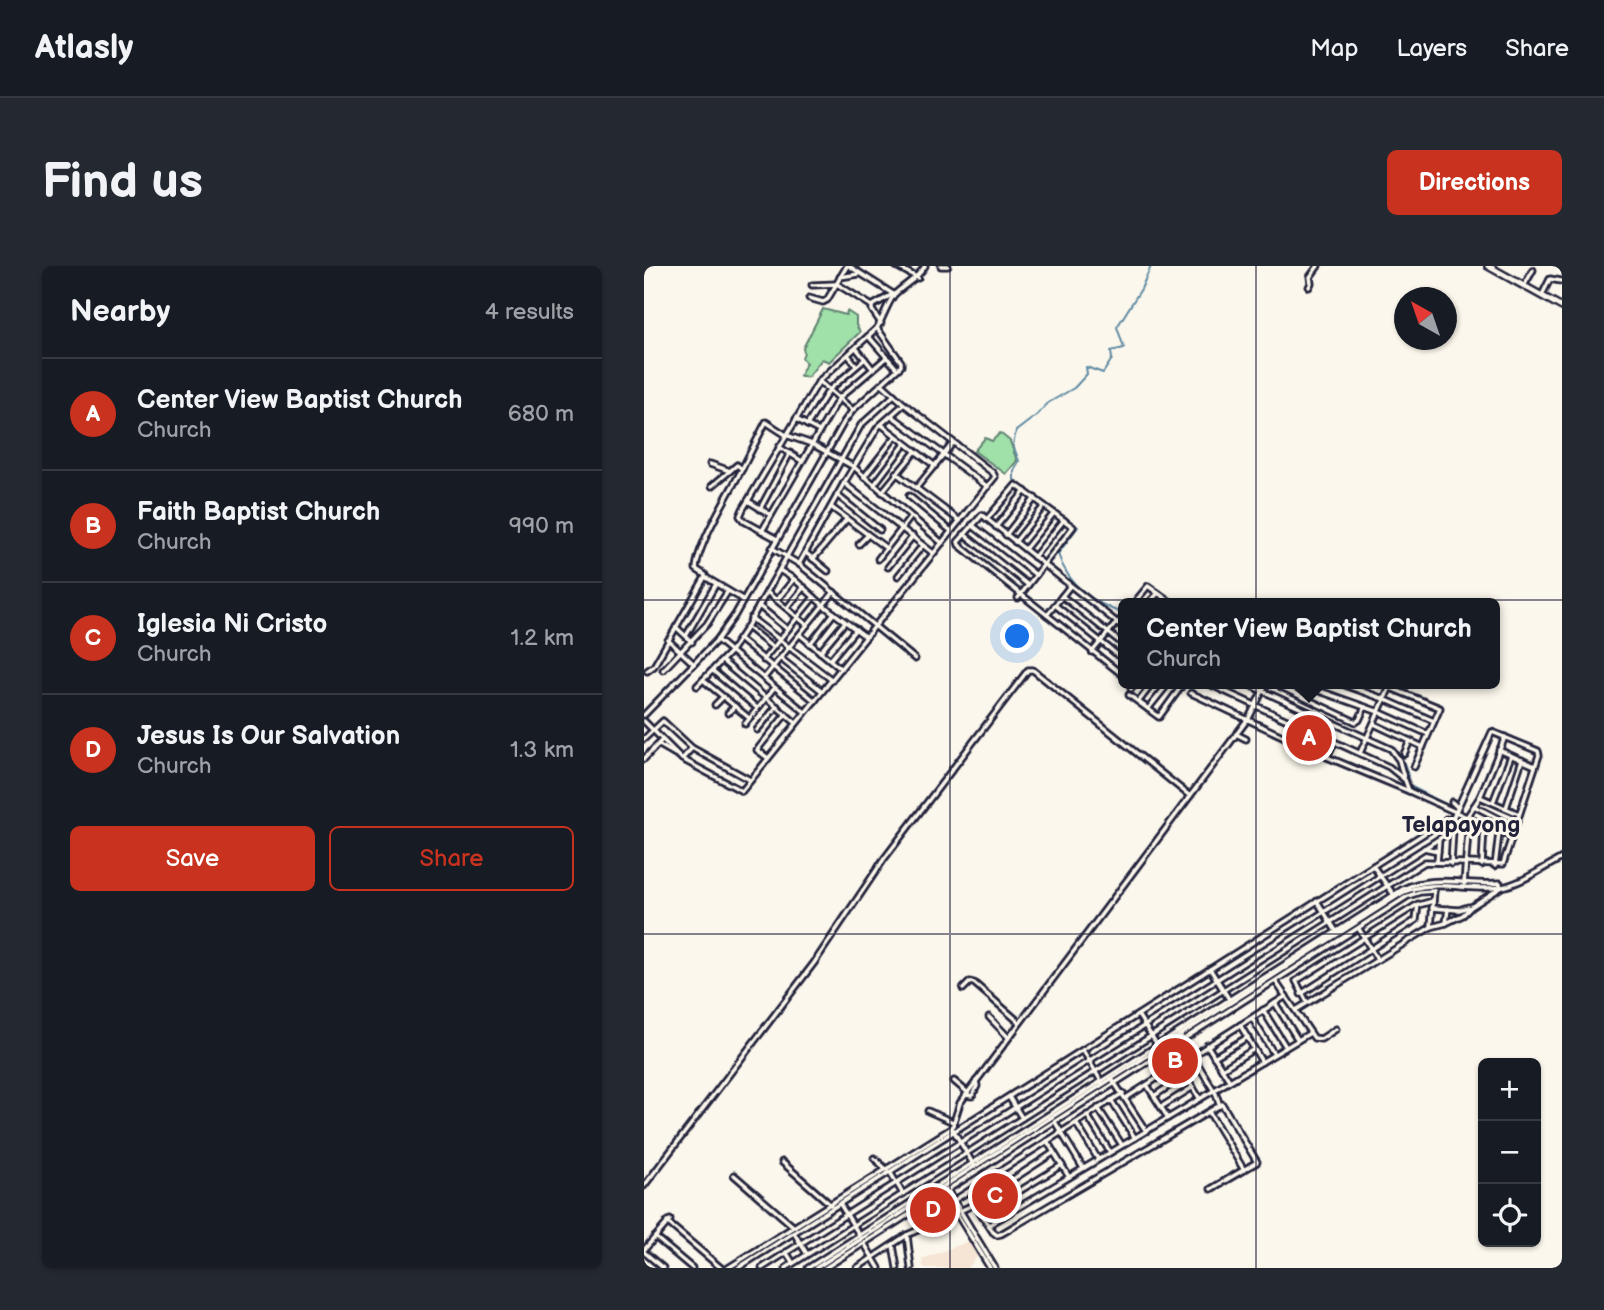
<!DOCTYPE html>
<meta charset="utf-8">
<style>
:root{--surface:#171b24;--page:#242831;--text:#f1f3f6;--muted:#9ea1a6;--line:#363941;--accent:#c8321e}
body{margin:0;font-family:"Balsamiq Sans",sans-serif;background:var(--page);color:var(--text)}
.controls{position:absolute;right:21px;bottom:21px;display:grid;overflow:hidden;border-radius:10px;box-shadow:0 2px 5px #0004}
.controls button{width:63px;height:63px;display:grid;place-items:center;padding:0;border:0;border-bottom:2px solid var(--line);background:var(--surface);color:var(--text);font:35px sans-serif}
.compass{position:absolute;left:750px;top:21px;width:63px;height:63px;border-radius:50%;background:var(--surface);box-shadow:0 2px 5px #0004;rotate:320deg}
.you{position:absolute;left:374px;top:371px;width:24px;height:24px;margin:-18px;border:5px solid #fff;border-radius:50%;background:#1a73e8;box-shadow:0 0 0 10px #1a73e833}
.badge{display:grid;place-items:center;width:46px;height:46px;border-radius:50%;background:var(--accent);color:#fff;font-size:23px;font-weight:700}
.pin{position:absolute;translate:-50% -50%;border:4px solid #fff;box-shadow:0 2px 7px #0006}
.popup{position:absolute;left:474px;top:332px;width:382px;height:91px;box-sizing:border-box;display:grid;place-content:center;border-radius:10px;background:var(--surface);filter:drop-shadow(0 2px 5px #0005);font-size:23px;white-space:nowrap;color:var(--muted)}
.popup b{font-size:26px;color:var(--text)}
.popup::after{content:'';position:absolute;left:50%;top:100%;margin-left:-14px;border:14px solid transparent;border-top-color:var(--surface)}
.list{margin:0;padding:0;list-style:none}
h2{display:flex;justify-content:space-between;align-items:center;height:91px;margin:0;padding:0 28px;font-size:30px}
h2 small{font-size:23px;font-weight:400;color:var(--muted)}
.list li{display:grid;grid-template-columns:46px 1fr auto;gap:21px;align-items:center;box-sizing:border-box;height:112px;padding:0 28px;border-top:2px solid var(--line)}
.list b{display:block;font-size:26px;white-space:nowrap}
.list p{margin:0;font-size:23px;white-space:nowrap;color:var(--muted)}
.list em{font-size:23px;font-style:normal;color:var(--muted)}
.actions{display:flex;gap:14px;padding:21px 28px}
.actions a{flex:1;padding:16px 0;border:2px solid var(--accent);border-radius:10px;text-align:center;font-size:24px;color:var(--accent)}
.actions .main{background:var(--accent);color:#fff}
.icon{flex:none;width:38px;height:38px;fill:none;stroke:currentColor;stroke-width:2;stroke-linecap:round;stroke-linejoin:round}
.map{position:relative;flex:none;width:918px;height:1002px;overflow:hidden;border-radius:10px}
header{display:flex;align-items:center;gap:42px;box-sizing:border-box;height:98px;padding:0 35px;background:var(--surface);border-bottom:2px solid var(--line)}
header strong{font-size:33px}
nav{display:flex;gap:38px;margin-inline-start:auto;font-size:24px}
.intro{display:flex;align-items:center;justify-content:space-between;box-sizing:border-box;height:168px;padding:0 42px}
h1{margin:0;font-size:49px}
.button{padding:18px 32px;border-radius:10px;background:var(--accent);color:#fff;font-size:24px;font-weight:700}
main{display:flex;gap:42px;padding:0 42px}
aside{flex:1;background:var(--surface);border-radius:10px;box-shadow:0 2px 5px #0004}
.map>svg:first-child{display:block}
.built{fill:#f6e4d5}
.green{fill:#a0e1aa;stroke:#618272;stroke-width:2}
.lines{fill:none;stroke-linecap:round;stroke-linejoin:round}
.stream{stroke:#5e89a2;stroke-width:2}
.minor-casing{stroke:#22223b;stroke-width:9}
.major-casing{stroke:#22223b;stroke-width:10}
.minor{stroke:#fbf7ec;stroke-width:3.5}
.major{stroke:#fbf7ec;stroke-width:5}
.grid{fill:none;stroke:#22223b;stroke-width:2;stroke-opacity:0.55}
.labels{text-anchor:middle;stroke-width:6;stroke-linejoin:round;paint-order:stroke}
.quarter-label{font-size:23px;font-weight:bold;fill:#22223b;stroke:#fbf7ec}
</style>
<header>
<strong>Atlasly</strong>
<nav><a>Map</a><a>Layers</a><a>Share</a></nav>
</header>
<div class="intro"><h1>Find us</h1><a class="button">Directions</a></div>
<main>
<aside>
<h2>Nearby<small>4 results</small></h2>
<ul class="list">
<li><span class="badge">A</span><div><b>Center View Baptist Church</b><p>Church</p></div><em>680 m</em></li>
<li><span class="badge">B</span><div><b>Faith Baptist Church</b><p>Church</p></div><em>990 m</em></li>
<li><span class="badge">C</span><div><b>Iglesia Ni Cristo</b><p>Church</p></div><em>1.2 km</em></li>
<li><span class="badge">D</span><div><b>Jesus Is Our Salvation</b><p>Church</p></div><em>1.3 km</em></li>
</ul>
<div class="actions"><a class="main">Save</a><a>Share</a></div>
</aside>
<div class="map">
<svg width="918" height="1002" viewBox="0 0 918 1002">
<rect width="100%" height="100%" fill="#fbf7ec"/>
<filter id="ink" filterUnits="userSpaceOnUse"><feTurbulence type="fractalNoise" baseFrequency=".0143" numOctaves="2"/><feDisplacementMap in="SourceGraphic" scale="14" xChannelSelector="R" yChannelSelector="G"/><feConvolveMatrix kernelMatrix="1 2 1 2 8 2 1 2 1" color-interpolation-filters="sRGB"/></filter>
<g filter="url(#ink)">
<polygon class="built" points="326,975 335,988 324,1002 281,1002 279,1000 278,993"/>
<g class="green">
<polygon points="179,43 202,49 203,45 212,51 212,59 216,66 185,96 178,93 164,111 156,110 162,97 158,92 160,86 159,82"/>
<polygon points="356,167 366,175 373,195 362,208 330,185 341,172 348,175"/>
</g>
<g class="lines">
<g class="stream">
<path d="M480 348C450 337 424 320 414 288L434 261 370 214V205L375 195 369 179 372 165 393 149 404 137 430 122 443 108 442 101 459 107 468 93 467 85 480 82 473 61 497 23 507 0"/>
<polyline points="610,418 617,421"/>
<polyline points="624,424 722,469"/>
<path d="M725 471C753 483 761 488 766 520L809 542"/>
<polyline points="788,561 808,548"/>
</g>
<defs>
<g id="minor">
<polyline points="205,0 249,28 228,40 228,44 237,57"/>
<polyline points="252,0 274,12"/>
<polyline points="297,0 304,0"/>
<polyline points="196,11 215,8"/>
<polyline points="168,19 193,18 228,40"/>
<polyline points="880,20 889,4"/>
<polyline points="665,21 667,17 666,11 674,0"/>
<polyline points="898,29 906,13 917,15"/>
<polyline points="165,32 179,36 183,34 203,0"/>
<polyline points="225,71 253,103"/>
<polyline points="212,82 228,102"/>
<polyline points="204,89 212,99"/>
<polyline points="175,115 209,144"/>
<polyline points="248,150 344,221"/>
<polyline points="152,153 175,165"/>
<polyline points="163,159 185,124 221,93"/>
<polyline points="238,159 291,200"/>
<polyline points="135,181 158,195"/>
<polyline points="66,198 86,205"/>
<polyline points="252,207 316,255"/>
<polyline points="220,211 252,170"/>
<polyline points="200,217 289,287"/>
<polyline points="230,219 261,178"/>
<polyline points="68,220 93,199 98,203 122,156 142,169 168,178 210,201 298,277"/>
<polyline points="273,221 309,177"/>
<polyline points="238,226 271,186"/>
<polyline points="193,229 236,264"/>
<polyline points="265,230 307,265"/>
<polyline points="104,235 127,249"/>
<polyline points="187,241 242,282"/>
<polyline points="116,243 146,187"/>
<polyline points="343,253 372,219 429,261 374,332"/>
<polyline points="328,259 392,309"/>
<polyline points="352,261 381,225"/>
<polyline points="118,265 195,132 243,91"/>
<polyline points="320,268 384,319"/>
<polyline points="362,269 391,232"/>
<polyline points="133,273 100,255 96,250 99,243 175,115 233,62"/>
<polyline points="371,276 400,240"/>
<polyline points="215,278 223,270"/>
<polyline points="128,282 155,298 271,393"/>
<polyline points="381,283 410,247"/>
<polyline points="162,287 184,305"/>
<polyline points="390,291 420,254"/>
<polyline points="169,293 202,254"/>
<polyline points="234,293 266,252"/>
<polyline points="155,298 200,217 234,161 260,138"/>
<polyline points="244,301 269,270"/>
<polyline points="137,305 150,313 179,339 222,371"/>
<polyline points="254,310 279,279"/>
<path d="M61 311V309L52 303C54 277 85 228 98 203"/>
<polyline points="124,327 163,359"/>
<polyline points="418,330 480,379"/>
<polyline points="133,334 150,313"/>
<polyline points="490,337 504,320 528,337"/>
<polyline points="505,337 514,327"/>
<polyline points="411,339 480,394"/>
<polyline points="115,340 143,363"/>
<polyline points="143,342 160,321"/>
<polyline points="403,349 426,320"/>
<polyline points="107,352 188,414"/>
<polyline points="474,357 480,350"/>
<polyline points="32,361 48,376"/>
<polyline points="103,361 128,381"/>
<polyline points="480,362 338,249 314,276 315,279 480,410"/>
<polyline points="156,369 197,403"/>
<polyline points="42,370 72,318"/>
<polyline points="95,373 171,435"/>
<polyline points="24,374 50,398"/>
<polyline points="73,374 161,446"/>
<polyline points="166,378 190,347"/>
<polyline points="176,386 201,356"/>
<polyline points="448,386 473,356"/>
<polyline points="136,392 178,425"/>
<polyline points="187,393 212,363"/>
<polyline points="119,394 170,331"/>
<polyline points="78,395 152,457"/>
<polyline points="19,404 63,358 84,325"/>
<polyline points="3,405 10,400 61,311 98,333"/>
<polyline points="69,405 113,442"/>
<polyline points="120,412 190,326"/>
<polyline points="59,414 105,452"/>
<polyline points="565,418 745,501 761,514 765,525 867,571"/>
<polyline points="603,418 747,483 755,494 760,512"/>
<polyline points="638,418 637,421 712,456 715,454 721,441"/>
<polyline points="656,418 735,446 784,468"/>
<polyline points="698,418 740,433 790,455"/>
<polyline points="737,418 796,442 770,501"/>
<polyline points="53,420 87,385 103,361 217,159 250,129"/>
<polyline points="487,423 491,418"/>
<polyline points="547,427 683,491 765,525"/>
<polyline points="485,429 515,451 539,418"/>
<polyline points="495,435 508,418"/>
<polyline points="71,439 79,431"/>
<polyline points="504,443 524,418"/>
<polyline points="84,447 91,440"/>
<path d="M0 449 73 374 91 349 200 156 209 144 257 100V96L233 62C238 54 246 31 252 27 263 17 273 13 281 0"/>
<polyline points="604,454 622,418"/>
<polyline points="0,455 38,493 98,525 351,211 349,207 260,138 238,118"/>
<polyline points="101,458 130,422"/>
<polyline points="730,458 779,481"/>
<polyline points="113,464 133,440"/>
<polyline points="592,468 602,473"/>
<polyline points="0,473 19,455 48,482 106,514"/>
<polyline points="14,478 33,489"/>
<polyline points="855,484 891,500"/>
<polyline points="716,487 746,421"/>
<polyline points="760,488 766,475"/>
<polyline points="683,491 690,476"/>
<polyline points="124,492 113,484 142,448"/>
<polyline points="0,493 18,474"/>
<polyline points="38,493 48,482"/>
<polyline points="836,531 875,548"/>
<polyline points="808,536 813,541"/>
<polyline points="849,536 867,490"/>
<polyline points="830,540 871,561"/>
<polyline points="862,542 878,494"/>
<polyline points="823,551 836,531 861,471"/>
<polyline points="802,553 809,564 807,598"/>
<polyline points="780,582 794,585"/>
<polyline points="793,596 795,573"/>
<polyline points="838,599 840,560"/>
<polyline points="729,600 750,629"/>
<polyline points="851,600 855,567"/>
<polyline points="820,618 825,554"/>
<polyline points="673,635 692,665"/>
<polyline points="788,642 815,644 824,641"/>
<polyline points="802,657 804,643"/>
<polyline points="787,661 790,625"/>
<polyline points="715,663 733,693"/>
<polyline points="566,703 585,733"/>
<polyline points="632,716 670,772 677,773 692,763"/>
<polyline points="319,723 326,716 330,717 375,756"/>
<polyline points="657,728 772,654 774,638"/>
<polyline points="663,736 652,715 771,640 789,635"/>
<polyline points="631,737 654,774"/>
<polyline points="619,744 642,781"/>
<polyline points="652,744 787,661 802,657 819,649 827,641 858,621"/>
<polyline points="494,749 514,780"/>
<polyline points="345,751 364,771"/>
<polyline points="608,752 630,788"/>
<polyline points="596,759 618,796"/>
<polyline points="536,769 572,828 576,840"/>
<polyline points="563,779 585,814"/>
<polyline points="439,784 458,817"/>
<polyline points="570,791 604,771"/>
<polyline points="534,798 556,833"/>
<polyline points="578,803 610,783"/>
<polyline points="468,813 502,865"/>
<polyline points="310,815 324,827"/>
<polyline points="503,819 524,852"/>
<polyline points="322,829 328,830 333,820 332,815"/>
<polyline points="510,830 542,809"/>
<polyline points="365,831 378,852"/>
<polyline points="482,832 642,730"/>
<polyline points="467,834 491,872"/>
<polyline points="517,841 549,821"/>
<polyline points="454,842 478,879"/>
<polyline points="284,845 309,856"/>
<polyline points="565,846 600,904"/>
<polyline points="443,849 466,886"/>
<polyline points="411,856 439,902"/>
<polyline points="432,857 454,893"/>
<polyline points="403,875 425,911"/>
<polyline points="230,892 243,904"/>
<polyline points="138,896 187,939"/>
<polyline points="329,898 308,862 316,837 603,454"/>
<polyline points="246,906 259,928"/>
<polyline points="90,909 150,961"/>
<polyline points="0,920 170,697 240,593 384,404 389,404 546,530"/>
<polyline points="303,923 351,1002"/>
<polyline points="300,927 346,1002"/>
<polyline points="344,930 358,951"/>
<polyline points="306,937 479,827"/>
<polyline points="196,938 216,970"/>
<polyline points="331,938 349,966 353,969 357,968 578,838 613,896 567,923"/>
<polyline points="351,940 418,899"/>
<polyline points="23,956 77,1002"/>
<polyline points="345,959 666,767"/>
<polyline points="150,967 163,988"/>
<polyline points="263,969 267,1002"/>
<polyline points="11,971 48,1002"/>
<polyline points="220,977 235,1002"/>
<polyline points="249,979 253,1002"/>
<polyline points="0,984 26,954"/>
<polyline points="0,986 19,1002"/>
<polyline points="142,986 149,997"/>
<polyline points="84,1002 308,862"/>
<polyline points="94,1002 800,555 809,552 848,466 894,485 895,489 859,598 781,596 142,1002"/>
<polyline points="118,1002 809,564"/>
<path d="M164 1002 759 623C790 608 823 620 856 617V621"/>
<path d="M172 1002 758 627C789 612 825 626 858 621 878 617 899 602 918 592"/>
<polyline points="181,1002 764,630 776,626 790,625"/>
<polyline points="213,1002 263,969 331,938 409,887"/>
</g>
<polyline id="major" points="844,0 918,41"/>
</defs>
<use href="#minor" class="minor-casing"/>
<use href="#major" class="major-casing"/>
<use href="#minor" class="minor"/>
<use href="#major" class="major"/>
</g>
</g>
<path class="grid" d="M306 0V1002M612 0V1002M0 334H918M0 668H918"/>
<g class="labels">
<g class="quarter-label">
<text x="817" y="566">Telapayong</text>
</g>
</g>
</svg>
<div class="controls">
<button>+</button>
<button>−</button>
<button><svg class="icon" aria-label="locate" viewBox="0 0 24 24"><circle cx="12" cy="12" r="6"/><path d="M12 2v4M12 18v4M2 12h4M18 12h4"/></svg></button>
</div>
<svg class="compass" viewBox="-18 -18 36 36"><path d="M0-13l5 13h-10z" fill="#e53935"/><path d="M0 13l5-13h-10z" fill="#9ea1a6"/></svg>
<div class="you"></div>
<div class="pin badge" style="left:665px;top:472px">A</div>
<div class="popup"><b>Center View Baptist Church</b>Church</div>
<div class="pin badge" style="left:531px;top:795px">B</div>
<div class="pin badge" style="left:351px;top:930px">C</div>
<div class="pin badge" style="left:289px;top:944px">D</div>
</div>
</main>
